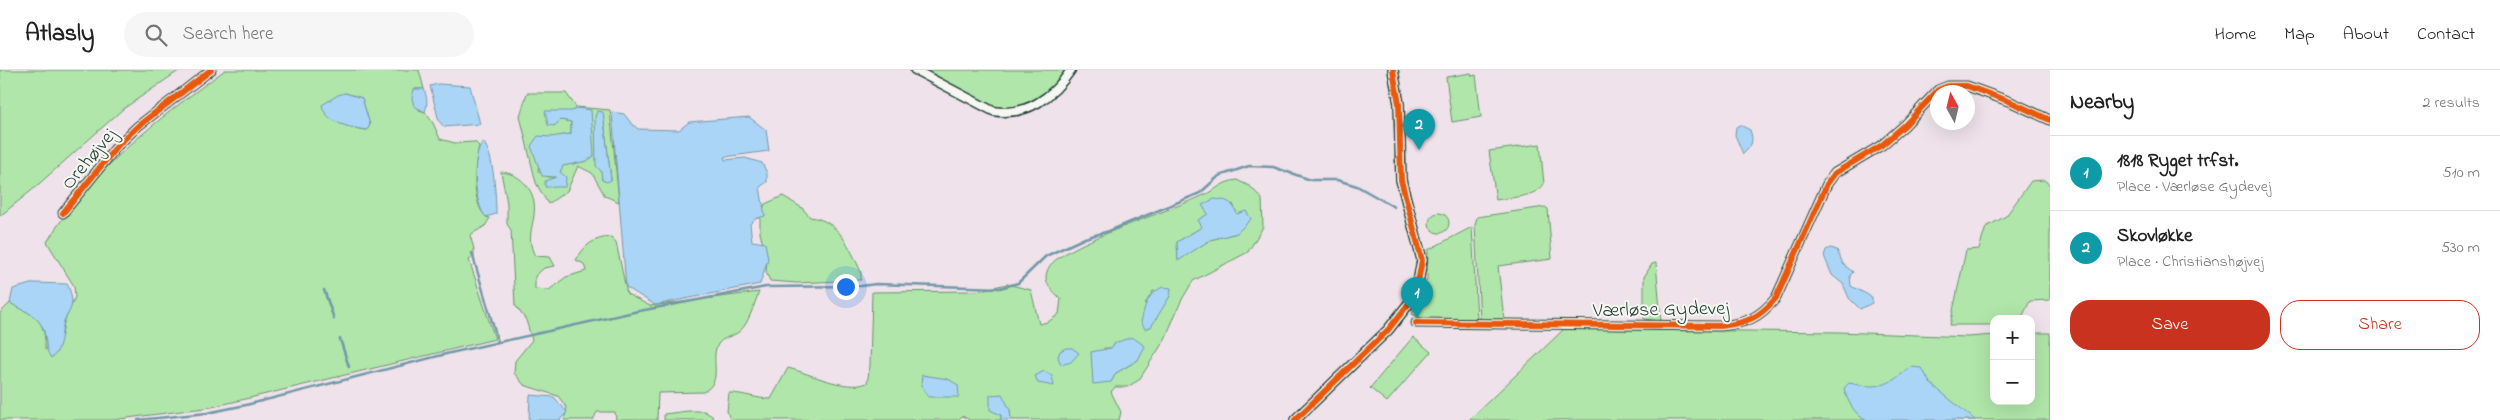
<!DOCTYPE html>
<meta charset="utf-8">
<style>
:root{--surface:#fff;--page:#f6f6f6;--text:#222;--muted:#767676;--line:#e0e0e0;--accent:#c8321e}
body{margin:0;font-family:"Indie Flower",sans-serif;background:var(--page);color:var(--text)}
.controls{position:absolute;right:15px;bottom:15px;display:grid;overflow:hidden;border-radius:10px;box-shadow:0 5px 20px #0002}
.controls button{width:45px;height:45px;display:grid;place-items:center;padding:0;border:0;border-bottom:1px solid var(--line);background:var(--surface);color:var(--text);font:25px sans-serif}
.compass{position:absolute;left:1930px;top:15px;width:45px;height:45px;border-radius:50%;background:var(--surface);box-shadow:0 5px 20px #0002;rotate:352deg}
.you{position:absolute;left:845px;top:216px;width:18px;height:18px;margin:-12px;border:4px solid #fff;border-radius:50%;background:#1a73e8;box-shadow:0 0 0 8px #1a73e833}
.badge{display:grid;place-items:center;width:32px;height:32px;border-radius:50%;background:var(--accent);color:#fff;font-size:16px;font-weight:700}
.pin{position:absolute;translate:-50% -41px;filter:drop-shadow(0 1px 2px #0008)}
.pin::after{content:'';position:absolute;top:26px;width:18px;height:15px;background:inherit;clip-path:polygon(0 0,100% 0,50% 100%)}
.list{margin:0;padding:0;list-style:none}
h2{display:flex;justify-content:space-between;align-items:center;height:65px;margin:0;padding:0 20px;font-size:21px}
h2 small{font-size:16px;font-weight:400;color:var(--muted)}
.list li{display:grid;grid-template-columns:32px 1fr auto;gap:15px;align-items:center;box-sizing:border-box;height:75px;padding:0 20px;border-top:1px solid var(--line)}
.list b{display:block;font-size:19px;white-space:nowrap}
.list p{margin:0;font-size:16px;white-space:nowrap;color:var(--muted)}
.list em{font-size:16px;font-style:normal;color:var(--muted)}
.actions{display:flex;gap:10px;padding:15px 20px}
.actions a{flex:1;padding:11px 0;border:1px solid var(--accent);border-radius:20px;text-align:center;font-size:18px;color:var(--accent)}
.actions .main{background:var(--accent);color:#fff}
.icon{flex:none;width:28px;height:28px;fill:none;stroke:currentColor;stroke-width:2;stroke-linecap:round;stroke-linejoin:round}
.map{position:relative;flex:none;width:2050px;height:350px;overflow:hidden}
header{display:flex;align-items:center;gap:30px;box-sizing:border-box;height:70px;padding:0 25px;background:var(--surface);border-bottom:1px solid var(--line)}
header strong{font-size:24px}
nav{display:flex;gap:28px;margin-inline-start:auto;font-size:18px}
.search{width:350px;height:45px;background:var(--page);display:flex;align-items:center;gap:12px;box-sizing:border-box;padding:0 18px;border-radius:28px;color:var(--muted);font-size:19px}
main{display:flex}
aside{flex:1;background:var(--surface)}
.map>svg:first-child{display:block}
.green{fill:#b0e6a9;stroke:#68926e;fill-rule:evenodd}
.water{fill:#abd5f6;stroke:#7398a8}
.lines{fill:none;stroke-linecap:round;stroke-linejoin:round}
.stream{stroke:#7398a8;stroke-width:2.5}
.minor-casing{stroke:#1f3d34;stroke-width:11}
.tertiary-casing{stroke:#1f3d34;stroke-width:12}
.minor{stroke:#f6f6f2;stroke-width:8}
.tertiary{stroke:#f6f6f2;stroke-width:9}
.cycleway-casing{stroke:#f6f6f2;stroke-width:9}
.cycleway{stroke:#e8590c;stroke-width:6}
.labels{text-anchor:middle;stroke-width:4;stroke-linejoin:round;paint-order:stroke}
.street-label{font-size:20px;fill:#1f3d34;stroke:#f6f6f2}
</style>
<header>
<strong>Atlasly</strong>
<div class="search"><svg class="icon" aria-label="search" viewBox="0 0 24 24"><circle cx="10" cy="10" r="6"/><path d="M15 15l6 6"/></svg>Search here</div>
<nav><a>Home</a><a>Map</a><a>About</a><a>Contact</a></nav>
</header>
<main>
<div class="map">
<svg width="2050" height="350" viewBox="0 0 2050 350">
<rect width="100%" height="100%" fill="#efe2ea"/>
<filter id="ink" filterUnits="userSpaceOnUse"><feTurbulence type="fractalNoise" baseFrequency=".02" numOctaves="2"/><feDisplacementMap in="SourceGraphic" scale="10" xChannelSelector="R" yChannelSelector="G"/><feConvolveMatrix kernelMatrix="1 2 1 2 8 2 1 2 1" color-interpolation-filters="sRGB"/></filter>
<g filter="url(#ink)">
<g class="green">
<polygon points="0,0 180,0 123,39 31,121 0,146"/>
<path d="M225 0H419L424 19H414L419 40 425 42 433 53 440 69 455 73 475 72 479 76C474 96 471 132 486 147L490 148 485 156 470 165 474 179V187L469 190 495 269 212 337 112 350H0V243L10 233C35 246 46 248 45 280L62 265 64 252 75 227 74 216 47 172C91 100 158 49 225 0ZM345 23 362 28 370 55 367 60 351 58 329 47Z"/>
<polygon points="920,0 1068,0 1061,10 1032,36 993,40"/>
<polygon points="1471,3 1472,6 1476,5 1481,47 1452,52 1446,7"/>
<path d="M527 23H566L576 37 610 40 619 132 605 126 592 103 578 96 567 121 548 134 536 113 520 46ZM577 38 585 40 587 91 562 96 556 117V107H548L538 101 539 93 559 66 571 64V52L561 50ZM604 50 611 110H602Z"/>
<path d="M1540 74 1544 114C1535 128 1511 127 1496 130L1489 81Z"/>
<path d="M501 102C517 103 531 115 534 132 537 152 524 165 535 186L550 187 555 196 544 198 535 206V219L549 220 566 207 586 201 584 194 576 190C585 175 593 168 611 167L616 172 627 224 650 236 759 222C754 234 749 253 740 261 733 267 721 267 717 276 710 291 724 312 703 322L658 323 657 350H616L615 342H597L593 350H564L567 338 558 326 524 315 514 303 515 291 532 270 526 250 515 235 511 160 507 154V133Z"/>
<path d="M1237 110 1251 117 1262 129 1263 157 1248 182 1193 211 1181 231 1165 269 1139 310 1127 317H1115L1111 322 1121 342 1119 350H1011L1010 340 996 342 1001 345V350H970L962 346 958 350H730L727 341 729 323C744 323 756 329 771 329L788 298C809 303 846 322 867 313L870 296 872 222 976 221 1007 214 1031 220 1039 254 1048 252 1059 244 1061 229C1051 219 1041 212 1049 197 1063 174 1175 139 1204 125 1218 119 1221 112 1237 110ZM1233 134 1237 144V163L1210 170 1178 190 1177 172 1202 157 1208 144ZM1153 221 1170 226 1164 235 1145 234ZM1104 278H1111L1138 290 1116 303 1111 312Z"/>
<polygon points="2044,110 2050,115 2050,230 2030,231 2021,249 1994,249 1994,255 1950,255 1966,180 1979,179 1986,157 2006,146 2031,111"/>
<path d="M783 126 802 138 810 147C839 150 850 178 861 202V210L797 213 770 211 766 202 767 189 760 163V147L765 134Z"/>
<polygon points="1545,137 1548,139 1552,189 1498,196 1504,249 1480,249 1475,155 1477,147"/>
<circle cx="1439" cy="153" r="10"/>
<polygon points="1472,157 1477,249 1424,249 1412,244 1427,209 1428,180"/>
<polygon points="1656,193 1661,251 1644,249 1644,207 1652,194"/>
<polygon points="1564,259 1838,262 1968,267 1994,265 1994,331 2031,331 2031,263 2050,263 2050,350 1469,350"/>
<polygon points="1413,267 1431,282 1387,332 1370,318"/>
<polygon points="688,341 704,341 712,346 713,350 664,350 664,344"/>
</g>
<g class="water">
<polygon points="438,14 470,16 480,54 444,57 439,51 430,16"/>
<path d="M414 19H424C427 27 428 33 425 42L414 36 412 28Z"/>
<path d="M345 23 362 28 370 55 367 60C351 58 325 53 322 35L338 25Z"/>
<polygon points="577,38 591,40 594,86 587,91 563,96 560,102 566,107 565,117 545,117 545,111 556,107 542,106 531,76 538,66 550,67 571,64 571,52 561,50 554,56 548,55 545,41 572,41"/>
<polygon points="597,41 603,42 611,110 607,112 602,110 601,101 596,96 595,47"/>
<polygon points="612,42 624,44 631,53 638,59 679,60 689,52 749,47 766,60 769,81 724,87 725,90 745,88 762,93 767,103 767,112 760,117 765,146 755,149 750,154 752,171 765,173 768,189 760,214 655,235 626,217"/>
<path d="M1740 55 1750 60C1754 71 1752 76 1743 84L1735 65 1736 57Z"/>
<path d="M483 72C494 83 496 128 496 144L486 147C474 135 471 86 483 72Z"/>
<path d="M1214 129C1227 130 1232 131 1237 144L1246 141 1251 149 1237 163 1210 170 1178 191 1177 172 1202 157 1198 150 1208 144 1202 135Z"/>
<polygon points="1831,178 1837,180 1843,194 1853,202 1850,206 1851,216 1872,227 1872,233 1860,239 1849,228 1843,214 1832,205 1824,186 1826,180"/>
<path d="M34 213 67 214C71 222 73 229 71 237 70 242 66 246 64 251 61 262 62 282 51 288 45 279 47 276 45 266 42 246 26 242 10 233L13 219Z"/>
<path d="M1163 217 1171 218 1170 226 1151 257 1145 259 1141 252C1145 235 1147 224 1163 217Z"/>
<polygon points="1132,267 1145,276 1138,290 1116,303 1111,312 1093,314 1091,282 1111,278 1115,273"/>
<polygon points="1066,278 1072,278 1079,283 1071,292 1061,295 1058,287 1060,281"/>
<path d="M1910 297 1922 298 1930 313 1975 350H1865C1854 343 1847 331 1844 318L1849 313C1878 319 1888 317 1910 297Z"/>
<polygon points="1044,301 1052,306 1054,316 1038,313 1035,306"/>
<polygon points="922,305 948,309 958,315 959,327 928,327 921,315"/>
<polygon points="1002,324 1010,340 1011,350 1001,350 1001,345 990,340 990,325"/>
<polygon points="530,325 554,327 567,342 560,350 529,350"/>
</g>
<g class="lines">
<g class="stream">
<polyline points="472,183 498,272"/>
<polyline points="324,220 334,249"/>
<polyline points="340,269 349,297"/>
<polyline points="138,350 207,343 246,335 450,283 634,242 766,217 861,216 876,214 1000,218 1018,213 1046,186 1085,168 1109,161 1200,123 1219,106 1249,96 1273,97 1311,110 1337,110 1357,116 1394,137"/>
</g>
<defs>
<g id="minor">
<path d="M915 0 993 41C1026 47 1053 27 1071 0"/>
<polyline points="63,143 118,75 138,56 211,0"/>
<path d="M1416 253 1721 256C1747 253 1759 248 1776 228L1827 114 1835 103 1882 75 1905 55 1938 20 1948 16H1967L2011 32 2050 50"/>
</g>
<polyline id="tertiary" points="1295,350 1388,260 1410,232 1417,218 1422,190 1401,110 1399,34 1393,0"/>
</defs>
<use href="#minor" class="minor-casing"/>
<use href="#tertiary" class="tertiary-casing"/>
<use href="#minor" class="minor"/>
<use href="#tertiary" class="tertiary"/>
<defs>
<g id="cycleway">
<polyline points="63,143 118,75 138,56 211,0"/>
<path d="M1416 253 1721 256C1747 253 1759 248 1776 228L1827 114 1835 103 1882 75 1905 55 1938 20 1948 16H1967L2011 32 2050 50"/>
<polyline points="1295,350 1388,260 1410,232 1417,218 1422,190 1401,110 1399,34 1393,0"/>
</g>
</defs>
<use href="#cycleway" class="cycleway-casing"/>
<use href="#cycleway" class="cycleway"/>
</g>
</g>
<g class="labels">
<g class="street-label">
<text transform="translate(88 88) rotate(-50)" y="7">Orehøjvej</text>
<text transform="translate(1661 238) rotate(-1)" y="7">Værløse Gydevej</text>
</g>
</g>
</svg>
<div class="controls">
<button>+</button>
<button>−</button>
</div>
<svg class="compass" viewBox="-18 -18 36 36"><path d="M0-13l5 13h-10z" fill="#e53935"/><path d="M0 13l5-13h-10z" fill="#767676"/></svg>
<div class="you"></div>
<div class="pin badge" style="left:1417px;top:248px;background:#0f9aa8">1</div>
<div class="pin badge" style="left:1419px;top:80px;background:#0f9aa8">2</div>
</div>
<aside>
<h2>Nearby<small>2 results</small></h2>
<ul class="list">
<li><span class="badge" style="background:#0f9aa8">1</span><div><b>1818 Ryget trfst.</b><p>Place · Værløse Gydevej</p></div><em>510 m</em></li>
<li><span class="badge" style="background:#0f9aa8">2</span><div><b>Skovløkke</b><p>Place · Christianshøjvej</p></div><em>530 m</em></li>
</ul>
<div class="actions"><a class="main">Save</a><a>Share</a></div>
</aside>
</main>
